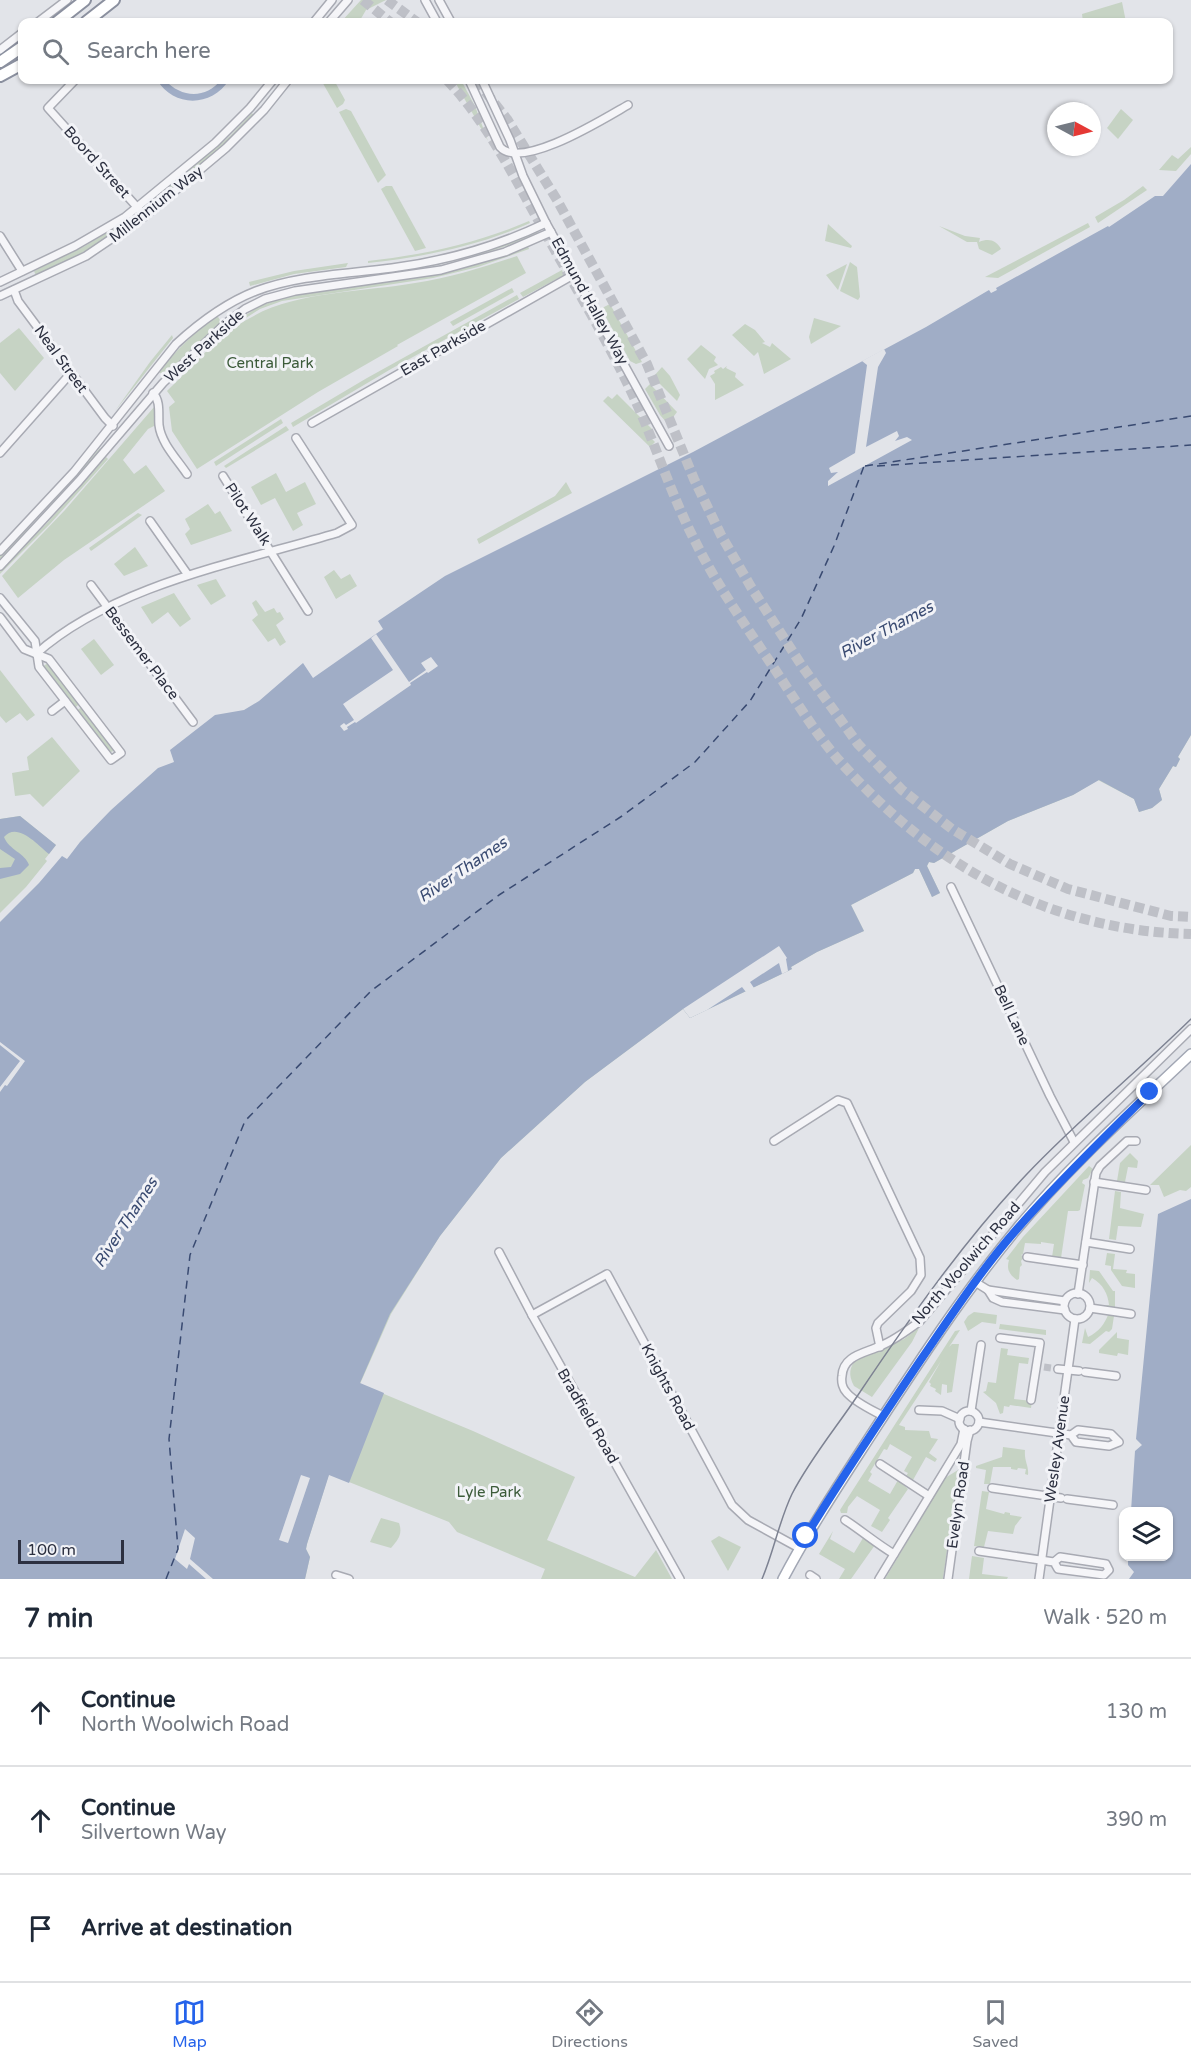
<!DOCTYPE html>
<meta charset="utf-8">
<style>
:root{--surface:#fff;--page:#f6f6f7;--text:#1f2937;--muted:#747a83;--line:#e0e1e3;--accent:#2563eb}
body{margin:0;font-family:"Varela Round",sans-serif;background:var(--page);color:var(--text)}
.controls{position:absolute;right:18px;bottom:18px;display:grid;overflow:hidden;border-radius:12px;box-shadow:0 2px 4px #0004}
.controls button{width:54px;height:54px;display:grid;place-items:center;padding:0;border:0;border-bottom:2px solid var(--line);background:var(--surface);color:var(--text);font:30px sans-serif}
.compass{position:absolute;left:1047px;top:102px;width:54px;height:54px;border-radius:50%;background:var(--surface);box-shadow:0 2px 4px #0004;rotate:97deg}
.scale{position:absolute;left:18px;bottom:15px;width:106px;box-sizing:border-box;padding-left:6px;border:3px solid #2c3040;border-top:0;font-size:16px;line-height:21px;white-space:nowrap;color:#2c3040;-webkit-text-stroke:4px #f2f3f7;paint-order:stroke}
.stop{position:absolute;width:18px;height:18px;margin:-14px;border:4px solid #2563eb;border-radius:50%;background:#fff}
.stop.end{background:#2563eb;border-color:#fff;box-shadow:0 2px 6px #0008}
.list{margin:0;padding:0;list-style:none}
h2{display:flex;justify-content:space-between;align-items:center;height:78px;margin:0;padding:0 24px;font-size:26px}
h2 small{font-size:20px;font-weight:400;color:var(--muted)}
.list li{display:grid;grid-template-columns:39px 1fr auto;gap:18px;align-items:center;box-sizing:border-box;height:108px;padding:0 24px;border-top:2px solid var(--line)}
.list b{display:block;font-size:22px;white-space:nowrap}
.list p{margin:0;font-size:20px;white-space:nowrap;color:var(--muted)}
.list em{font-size:20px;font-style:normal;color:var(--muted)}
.icon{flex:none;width:33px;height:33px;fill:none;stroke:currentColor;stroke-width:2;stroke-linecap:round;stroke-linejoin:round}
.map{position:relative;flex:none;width:1191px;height:1579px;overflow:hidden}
.search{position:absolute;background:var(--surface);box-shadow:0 2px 4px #0004;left:18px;right:18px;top:18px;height:66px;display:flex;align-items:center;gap:15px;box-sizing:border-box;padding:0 21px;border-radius:12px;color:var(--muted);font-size:22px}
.sheet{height:402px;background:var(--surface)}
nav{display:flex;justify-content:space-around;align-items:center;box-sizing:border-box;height:84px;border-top:2px solid var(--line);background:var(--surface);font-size:16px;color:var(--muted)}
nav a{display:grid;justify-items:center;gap:3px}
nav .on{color:var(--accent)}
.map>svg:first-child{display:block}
.green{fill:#c6d3c4}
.water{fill:#a0adc6}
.pier{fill:#e2e4e9}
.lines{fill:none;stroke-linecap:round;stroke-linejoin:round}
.ferry{stroke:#394a71;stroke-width:1.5;stroke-dasharray:8 6;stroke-linecap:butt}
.minor-tunnel{stroke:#bec0c7;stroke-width:7;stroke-dasharray:7 3.5;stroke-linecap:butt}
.highway-tunnel{stroke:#bec0c7;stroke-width:10;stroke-dasharray:10 5;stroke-linecap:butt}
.minor-casing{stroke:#a8aab3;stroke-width:10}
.major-casing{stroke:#a2a7b4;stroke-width:12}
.highway-casing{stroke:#8b909f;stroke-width:14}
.minor{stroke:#f5f5f8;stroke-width:7}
.major{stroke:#fff;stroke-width:9}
.highway{stroke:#fff;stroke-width:10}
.tram{stroke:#7d8292;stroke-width:1.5}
.route{stroke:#2563eb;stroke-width:8}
.labels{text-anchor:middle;stroke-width:6;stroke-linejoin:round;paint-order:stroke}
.street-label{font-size:15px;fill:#2c3040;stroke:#f2f3f7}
.park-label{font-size:15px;fill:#3c5b3a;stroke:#f2f3f7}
.water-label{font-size:16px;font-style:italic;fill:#394a71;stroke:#f2f3f7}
</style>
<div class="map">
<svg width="1191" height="1579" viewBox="0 0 1191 1579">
<rect width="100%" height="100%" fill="#e2e4e9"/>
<g class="green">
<polygon points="361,0 386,0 366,10 359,22 341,22"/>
<polygon points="1122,2 1126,22 1083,22 1082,14"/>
<polygon points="321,80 334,80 345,100 343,104 337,108"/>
<polygon points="454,80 461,80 475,106 488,141"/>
<polygon points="346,109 351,111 386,175 378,183 339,112"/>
<polygon points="1121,109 1133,120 1118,139 1107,128"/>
<polygon points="252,113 254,116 232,138 169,192 167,189 230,136"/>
<polygon points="1191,147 1191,154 1176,171 1159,170 1172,155 1178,159"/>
<polygon points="386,186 392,186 426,248 415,251 381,189"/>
<polygon points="1143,186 1147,190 1098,223 1095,217 1124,200"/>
<polygon points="127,220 129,223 77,256 36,276 34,271 85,246"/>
<path d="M529 221 530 223C479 246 424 257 368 263V261C423 255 478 243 529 221Z"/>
<polygon points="1088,223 1090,227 998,278 985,277"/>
<polygon points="828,224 852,246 851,248 825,241"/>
<path d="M939 226 965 236 980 238 979 242C989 238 996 240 1001 249L992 255 979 249 977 242H967Z"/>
<path d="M537 231 538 233C481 259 422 269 361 278L363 275C423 268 482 256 537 231Z"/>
<path d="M528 246 529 249 478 267 433 278 282 301 260 309 232 327 231 325 258 307 281 298C365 279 446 281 528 246Z"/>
<path d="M517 256 526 273 397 345 398 346 318 392 197 469 172 431 169 407 175 402 167 391C193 366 218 335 250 318 295 291 364 292 415 283 450 278 484 267 517 256Z"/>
<polygon points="850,262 857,267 860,297 858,300 840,291"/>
<polygon points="348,263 346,267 294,274 250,286 249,282 294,271"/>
<polygon points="847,264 838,290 826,275"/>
<polygon points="562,270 564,275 523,297 520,293"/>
<polygon points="512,288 514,292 453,326 450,322"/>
<polygon points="517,295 519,299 391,369 293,427 291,423 367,378"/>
<polygon points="610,304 642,362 636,364 630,361 602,310 604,307"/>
<path d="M217 315 221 322 158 382 163 375 159 372C176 350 195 332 217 315Z"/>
<polygon points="814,318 841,326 811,344 809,337"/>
<polygon points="745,324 755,330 765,342 762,343 770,347 772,343 791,359 764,374 758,352 754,356 732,335"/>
<polygon points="19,328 44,358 15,391 0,373 0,343"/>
<polygon points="172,335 173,338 115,411 150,362"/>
<polygon points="701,345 716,357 714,361 718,365 709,369 705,379 687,359"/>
<polygon points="727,366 726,368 736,373 735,377 744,385 715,400 715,384 710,376 715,373 714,371 721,367 723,369"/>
<polygon points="662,367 670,376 680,395 677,401 653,377"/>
<polygon points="650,384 677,412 668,424 660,415 645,389"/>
<polygon points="617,394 652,429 647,434 655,442 650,447 603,401 608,396 612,399"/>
<polygon points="155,406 156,425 148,429 123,460 134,474 146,465 165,491 64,560 18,598 2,576 65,510"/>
<polygon points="281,419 283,423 216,466 214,462"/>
<polygon points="286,426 289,430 226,468 224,466"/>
<polygon points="100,448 101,450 40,518 0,559 0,556 39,517"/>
<polygon points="106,457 108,459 50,524 0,574 0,571 48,522"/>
<polygon points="276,473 286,492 305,482 316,504 297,513 303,525 293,531 275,498 261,505 251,487"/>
<polygon points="566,482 572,493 479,544 477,539 555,496"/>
<polygon points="208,504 215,514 220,511 232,531 191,545 185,534 190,529 185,519"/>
<polygon points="138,513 142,515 91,551 89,548"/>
<polygon points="135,547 148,566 124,576 114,564"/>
<polygon points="334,570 341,579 350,574 357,586 336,599 324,577"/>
<polygon points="216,579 226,596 211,605 197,585"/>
<polygon points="174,593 191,619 180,627 168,612 152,624 141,607"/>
<polygon points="256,600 265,612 274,608 277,613 280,612 284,619 276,625 286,642 280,646 275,638 268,642 252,620 258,615 252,603"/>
<polygon points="94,639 114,665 101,675 81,649"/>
<polygon points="48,663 79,704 75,708 42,667"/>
<polygon points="0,670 35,715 27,721 20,713 6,723 0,716"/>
<polygon points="82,707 114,749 112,752 106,750 76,711"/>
<polygon points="1191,735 1178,757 1180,759 1176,767 1173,766 1159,789 1162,800 1152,808 1139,812 1134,799 1098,780 1073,795 1008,821 934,863 929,862 927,866 940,893 932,897 919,869 915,869 913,873 851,905 864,931 817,952 791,967 792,969 788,971 690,1018 683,1009 585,1082 501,1158 440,1236 391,1314 360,1384 473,1431 575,1477 547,1540 635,1577 656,1550 672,1579 541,1579 545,1569 457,1532 449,1522 329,1474 307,1544 306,1549 310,1557 305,1579 222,1579 439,1180 802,916"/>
<polygon points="52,737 80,771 43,807 30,794 15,796 12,773 29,770 27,757"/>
<polygon points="20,816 56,845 45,859 47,861 26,887 0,913 0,819"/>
<polygon points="1191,1145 1191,1187 1186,1191 1180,1190 1164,1197 1159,1185 1150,1185"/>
<polygon points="1130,1153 1138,1161 1137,1168 1128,1167 1125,1182 1117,1181 1120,1163"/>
<path d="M1089 1166 1093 1169 1088 1178 1083 1180 1082 1183 1085 1185 1080 1210 1078 1211H1068L1061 1258 1052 1257 1054 1244 1041 1242V1244L1025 1243 1023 1254 1021 1255 1024 1257 1021 1261 1022 1265 1020 1267 1019 1279 1017 1280C1010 1275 1006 1270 1009 1260L1006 1259 1023 1237Z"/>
<polygon points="1115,1191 1121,1192 1120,1208 1144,1214 1141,1227 1118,1226 1116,1240 1109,1239"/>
<polygon points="1107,1253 1115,1254 1113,1269 1127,1270 1126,1273 1135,1274 1135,1288 1122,1286 1111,1270 1111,1266 1105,1265"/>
<path d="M1090 1270 1099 1271 1113 1291H1115V1308L1100 1306 1109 1305C1108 1294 1103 1284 1092 1278L1089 1283Z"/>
<polygon points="974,1312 997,1315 996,1324 982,1322 968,1331 964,1322 968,1316"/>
<path d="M1108 1315 1114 1316 1112 1329 1109 1332 1106 1331 1090 1344 1082 1343 1085 1328 1088 1337C1099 1332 1105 1323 1108 1315Z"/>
<polygon points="1000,1324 1046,1330 1046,1335 999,1329"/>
<path d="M919 1328 912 1342 872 1397 854 1386C848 1375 849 1366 858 1358L904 1339Z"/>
<polygon points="960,1330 949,1347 952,1344 959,1344 952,1392 947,1393 947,1385 942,1384 941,1395 935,1391 936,1389 930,1386 931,1384 929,1382 941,1361 899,1425 905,1427 905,1430 929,1431 931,1438 938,1439 929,1453 937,1459 935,1462 926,1457 913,1480 906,1476 908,1473 904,1471 912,1457 890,1444 887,1450 884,1449 870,1472 872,1474 868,1481 890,1494 898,1480 908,1489 888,1518 890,1520 882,1532 871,1526 880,1510 857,1496 848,1507 847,1513 841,1513 840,1510 955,1331"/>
<polygon points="1117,1332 1117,1338 1129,1340 1128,1355 1118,1353 1117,1356 1099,1353 1099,1350"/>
<polygon points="1001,1348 1008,1349 1007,1355 1029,1358 1028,1364 1019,1363 1014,1399 1032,1401 1031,1408 1010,1405 1009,1407 1004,1406 1003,1413 1000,1414 996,1403 983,1392 986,1391 988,1382 996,1383"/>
<path d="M1003 1447 1025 1450C1024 1462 1029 1465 1028 1475L1025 1474 1026 1469 1018 1468 1017 1470 1011 1469V1467H993L990 1484H984L986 1470 976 1468V1466L1002 1457Z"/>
<polygon points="958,1470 943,1579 885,1579 945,1478"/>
<polygon points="982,1491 989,1492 986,1509 1004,1514 1005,1512 1010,1513 1010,1515 1022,1517 1015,1526 1013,1534 988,1531 984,1547 974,1546"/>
<path d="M381 1518 399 1523C403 1534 398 1540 391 1548L370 1542Z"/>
<polygon points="833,1531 830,1539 854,1553 863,1538 875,1545 851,1579 839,1579 845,1569 819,1554"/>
<polygon points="719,1536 741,1547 728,1571 711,1541"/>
<polygon points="972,1556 984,1558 982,1574 1008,1577 1007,1579 969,1579"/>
</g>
<g class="water">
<path d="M157 80H165C181 98 206 99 221 80H229C212 107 174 108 157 80Z"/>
<polygon points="1191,164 1191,735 1178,757 1180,759 1176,767 1173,766 1159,789 1162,800 1152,808 1139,812 1134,799 1099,780 1073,795 1008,821 934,863 929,862 927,866 940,893 932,897 919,869 915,869 913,873 851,905 864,931 817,952 791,967 792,969 788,971 690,1018 683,1009 585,1082 501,1158 440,1236 390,1314 360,1383 384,1393 349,1483 329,1475 307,1544 306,1549 310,1557 305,1579 0,1579 0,922 39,883 62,856 67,859 80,842 111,810 158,768 174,762 170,750 215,715 244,710 259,701 303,663 313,678 383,629 378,621 445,576 693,452 926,327 989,290 991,293 997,290 996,288 1108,226 1109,227 1155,196 1163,196"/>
<path d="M20 816 56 845 49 854C38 845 17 821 4 837 9 850 25 853 29 865L20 874 0 879V868L11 867 15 859 0 849V819Z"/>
<polygon points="1191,1199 1191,1579 1129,1579 1134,1572 1128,1565 1128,1557 1168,1556 1168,1512 1131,1511 1135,1451 1142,1445 1136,1439 1158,1214"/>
</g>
<g class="pier">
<polygon points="884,349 886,353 878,367 866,447 897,431 899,436 895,441 907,437 912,440 828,486 828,481 838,472 831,473 829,468 855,453 867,365 862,361"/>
<polygon points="376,634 409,682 426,670 421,663 431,657 438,666 428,673 427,672 410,683 411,685 356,723 355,722 347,727 348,729 344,731 340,726 344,723 346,725 354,720 343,704 393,670 371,638"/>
<polygon points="779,946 787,958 786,959 788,971 782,974 779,963 750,982 754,988 746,992 742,987 707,1010 690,1018 683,1009"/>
<polygon points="0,1042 25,1061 7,1086 5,1085 0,1092 0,1087 20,1061 0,1045"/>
<polygon points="301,1475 310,1478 288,1543 279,1540"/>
<polygon points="185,1529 195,1538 190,1559 213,1579 206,1579 189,1564 187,1569 175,1559"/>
</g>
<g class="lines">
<g class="ferry">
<polyline points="865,466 1191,416"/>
<polyline points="877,466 1191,445"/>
<polyline points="166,1579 178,1549 169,1439 190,1255 245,1121 371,991 499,895 622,816 695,762 750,701 801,619 834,546 864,466"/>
</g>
<polyline class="minor-tunnel" points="1044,1367 1058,1369"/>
<g class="highway-tunnel">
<polyline points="363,0 390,22"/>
<polyline points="387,0 417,22"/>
<path d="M447 80C489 124 517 183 547 236 575 287 605 336 630 389 654 439 670 493 696 543 717 585 745 625 772 665 795 699 817 737 845 767 937 868 1052 931 1191 934"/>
<polyline points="476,80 507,119 557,200 647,364 694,479 721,535 751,587 802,666 858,744 902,790 952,829 1010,864 1068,889 1171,916 1191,917"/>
</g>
<defs>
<g id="minor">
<polyline points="425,0 437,22"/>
<polyline points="439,0 451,22"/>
<polyline points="38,22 67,0"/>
<polyline points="314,22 332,0"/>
<polyline points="329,22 348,0"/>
<polyline points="0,50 22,33"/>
<polyline points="75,80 48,108 145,216"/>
<path d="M469 80 500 147C521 171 605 118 628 105"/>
<polyline points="482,80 510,140 523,176 546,223 669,446"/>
<polyline points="0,236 22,271"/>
<polyline points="0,282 75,246 125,217 215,143 250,108 273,80"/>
<polyline points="14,290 18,301 105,418 113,426"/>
<polyline points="0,296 86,256 145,216 226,148 264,110 288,80"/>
<path d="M153 393C161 401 158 415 159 425 161 443 177 459 187 474"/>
<polyline points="312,423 575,274"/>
<polyline points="0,453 71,373"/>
<polyline points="223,476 308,611"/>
<polyline points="150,521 188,575"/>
<path d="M0 551 74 472 176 344C200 322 225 303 256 291 298 275 347 274 392 268 445 261 498 246 546 223"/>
<polyline points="0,566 79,481 163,383 226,323 245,309 265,299 295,291 441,270 505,252 551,232"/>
<polyline points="91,585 193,722"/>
<polyline points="0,598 35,641 39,667 111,760 121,753 49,659 24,649 0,617"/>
<path d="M36 654C113 585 240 562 337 533L352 525 296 438"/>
<polyline points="52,711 65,701"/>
<polyline points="951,887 1050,1096 1074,1142"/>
<polyline points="774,1141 838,1100 847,1103 920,1258 921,1275 911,1291 878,1323 876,1328 880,1347"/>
<polyline points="1094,1182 1146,1190"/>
<polyline points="1086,1242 1130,1249"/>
<polyline points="499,1252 532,1315 680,1579"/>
<polyline points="1027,1257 1083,1265"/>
<polyline points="975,1282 988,1290 993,1298 1002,1302 1065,1310"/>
<polyline points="988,1290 1065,1301"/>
<circle cx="1077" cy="1306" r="13"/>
<polyline points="1078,1294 1096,1173 1100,1166 1127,1141 1136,1141"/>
<polyline points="1090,1308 1131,1314"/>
<polyline points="532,1315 607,1274 732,1505 748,1520 799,1548"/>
<polyline points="1000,1338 1040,1343 1031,1400"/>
<polyline points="1058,1369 1079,1371"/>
<polyline points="1085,1372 1116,1376"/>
<polyline points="919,1410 942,1411 960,1419"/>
<polyline points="971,1411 981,1345"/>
<circle cx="969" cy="1421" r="10"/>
<path d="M883 1416C872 1410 856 1403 847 1393 843 1389 841 1382 842 1376 843 1355 866 1353 880 1346 895 1340 908 1330 920 1321L1045 1172 1191 1029"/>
<polyline points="979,1422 1071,1435 1076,1442 1109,1446 1119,1442 1111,1434 1078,1430 1071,1435"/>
<polyline points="880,1464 929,1496"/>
<polyline points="992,1488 1061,1498"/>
<polyline points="1067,1499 1113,1505"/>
<path d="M845 1520C862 1531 877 1544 894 1554"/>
<polyline points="979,1551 1054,1562 1058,1569 1104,1575 1109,1570 1106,1564 1060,1557 1054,1562"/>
<polyline points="336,1575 349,1579"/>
<polyline points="810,1575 816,1579"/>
<polyline points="879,1579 961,1444 964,1429"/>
<polyline points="948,1579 967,1441 970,1430"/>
<polyline points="1039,1579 1075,1319"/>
</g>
<path id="major" d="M783 1579C810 1528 842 1480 873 1432 918 1363 963 1294 1015 1231 1068 1167 1131 1111 1191 1054"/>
<g id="highway">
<polyline points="57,22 85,0"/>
<polyline points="86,22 114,0"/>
<polyline points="0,62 22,47"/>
<polyline points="0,76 22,64"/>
</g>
</defs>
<use href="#minor" class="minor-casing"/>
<use href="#major" class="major-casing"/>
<use href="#highway" class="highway-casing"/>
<use href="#minor" class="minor"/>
<use href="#major" class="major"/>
<use href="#highway" class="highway"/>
<path class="tram" d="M762 1579C774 1551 779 1521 792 1494 810 1459 836 1428 858 1395 909 1319 963 1242 1026 1175 1078 1120 1137 1072 1191 1019"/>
</g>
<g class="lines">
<path class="route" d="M806 1536C842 1477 881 1419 920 1361 951 1316 981 1270 1017 1229 1059 1181 1105 1137 1150 1092"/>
</g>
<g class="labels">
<g class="street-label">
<text transform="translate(97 162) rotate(48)" y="5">Boord Street</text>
<text transform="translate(156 204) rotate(-38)" y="5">Millennium Way</text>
<text transform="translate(590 301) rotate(61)" y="5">Edmund Halley Way</text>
<text transform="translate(204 346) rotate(-42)" y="5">West Parkside</text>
<text transform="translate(443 348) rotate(-30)" y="5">East Parkside</text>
<text transform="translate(61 359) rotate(54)" y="5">Neal Street</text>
<text transform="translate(248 514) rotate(57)" y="5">Pilot Walk</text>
<text transform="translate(142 653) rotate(53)" y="5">Bessemer Place</text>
<text transform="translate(1012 1015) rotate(65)" y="5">Bell Lane</text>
<text transform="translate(966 1263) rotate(-49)" y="5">North Woolwich Road</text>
<text transform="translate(668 1387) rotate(62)" y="5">Knights Road</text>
<text transform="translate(588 1416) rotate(60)" y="5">Bradfield Road</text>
<text transform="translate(1057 1449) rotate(-82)" y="5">Wesley Avenue</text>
<text transform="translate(958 1505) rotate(-82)" y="5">Evelyn Road</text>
</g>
<g class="park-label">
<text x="270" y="368">Central Park</text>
<text x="489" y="1497">Lyle Park</text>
</g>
<g class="water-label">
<text transform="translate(886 629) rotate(-28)" y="6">River Thames</text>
<text transform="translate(462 869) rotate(-34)" y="6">River Thames</text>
<text transform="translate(125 1222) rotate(-57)" y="6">River Thames</text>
</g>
</g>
</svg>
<div class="controls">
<button><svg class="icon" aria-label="layers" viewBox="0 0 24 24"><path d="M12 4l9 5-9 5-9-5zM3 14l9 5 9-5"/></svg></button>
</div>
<svg class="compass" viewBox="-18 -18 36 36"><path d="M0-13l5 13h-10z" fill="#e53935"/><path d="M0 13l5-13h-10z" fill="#747a83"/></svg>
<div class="scale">100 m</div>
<div class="stop" style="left:806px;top:1536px"></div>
<div class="stop end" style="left:1150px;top:1092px"></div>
<div class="search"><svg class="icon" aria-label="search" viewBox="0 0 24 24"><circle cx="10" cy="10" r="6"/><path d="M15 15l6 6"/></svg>Search here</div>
</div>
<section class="sheet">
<h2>7 min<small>Walk · 520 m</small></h2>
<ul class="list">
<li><svg class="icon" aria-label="ahead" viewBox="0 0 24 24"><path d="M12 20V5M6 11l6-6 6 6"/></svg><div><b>Continue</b><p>North Woolwich Road</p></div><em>130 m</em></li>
<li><svg class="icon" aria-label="ahead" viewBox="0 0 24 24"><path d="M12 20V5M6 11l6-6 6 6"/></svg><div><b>Continue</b><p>Silvertown Way</p></div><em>390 m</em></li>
<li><svg class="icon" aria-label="arrive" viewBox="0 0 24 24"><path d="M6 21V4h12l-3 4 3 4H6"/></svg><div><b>Arrive at destination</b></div></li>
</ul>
</section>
<nav>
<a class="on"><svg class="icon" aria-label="map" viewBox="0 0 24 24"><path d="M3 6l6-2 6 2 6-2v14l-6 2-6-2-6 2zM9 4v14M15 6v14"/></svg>Map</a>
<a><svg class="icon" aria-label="directions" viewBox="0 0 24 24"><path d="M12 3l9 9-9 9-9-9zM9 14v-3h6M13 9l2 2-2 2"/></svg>Directions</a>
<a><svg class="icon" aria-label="saved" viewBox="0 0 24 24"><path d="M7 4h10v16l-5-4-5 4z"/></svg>Saved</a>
</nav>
